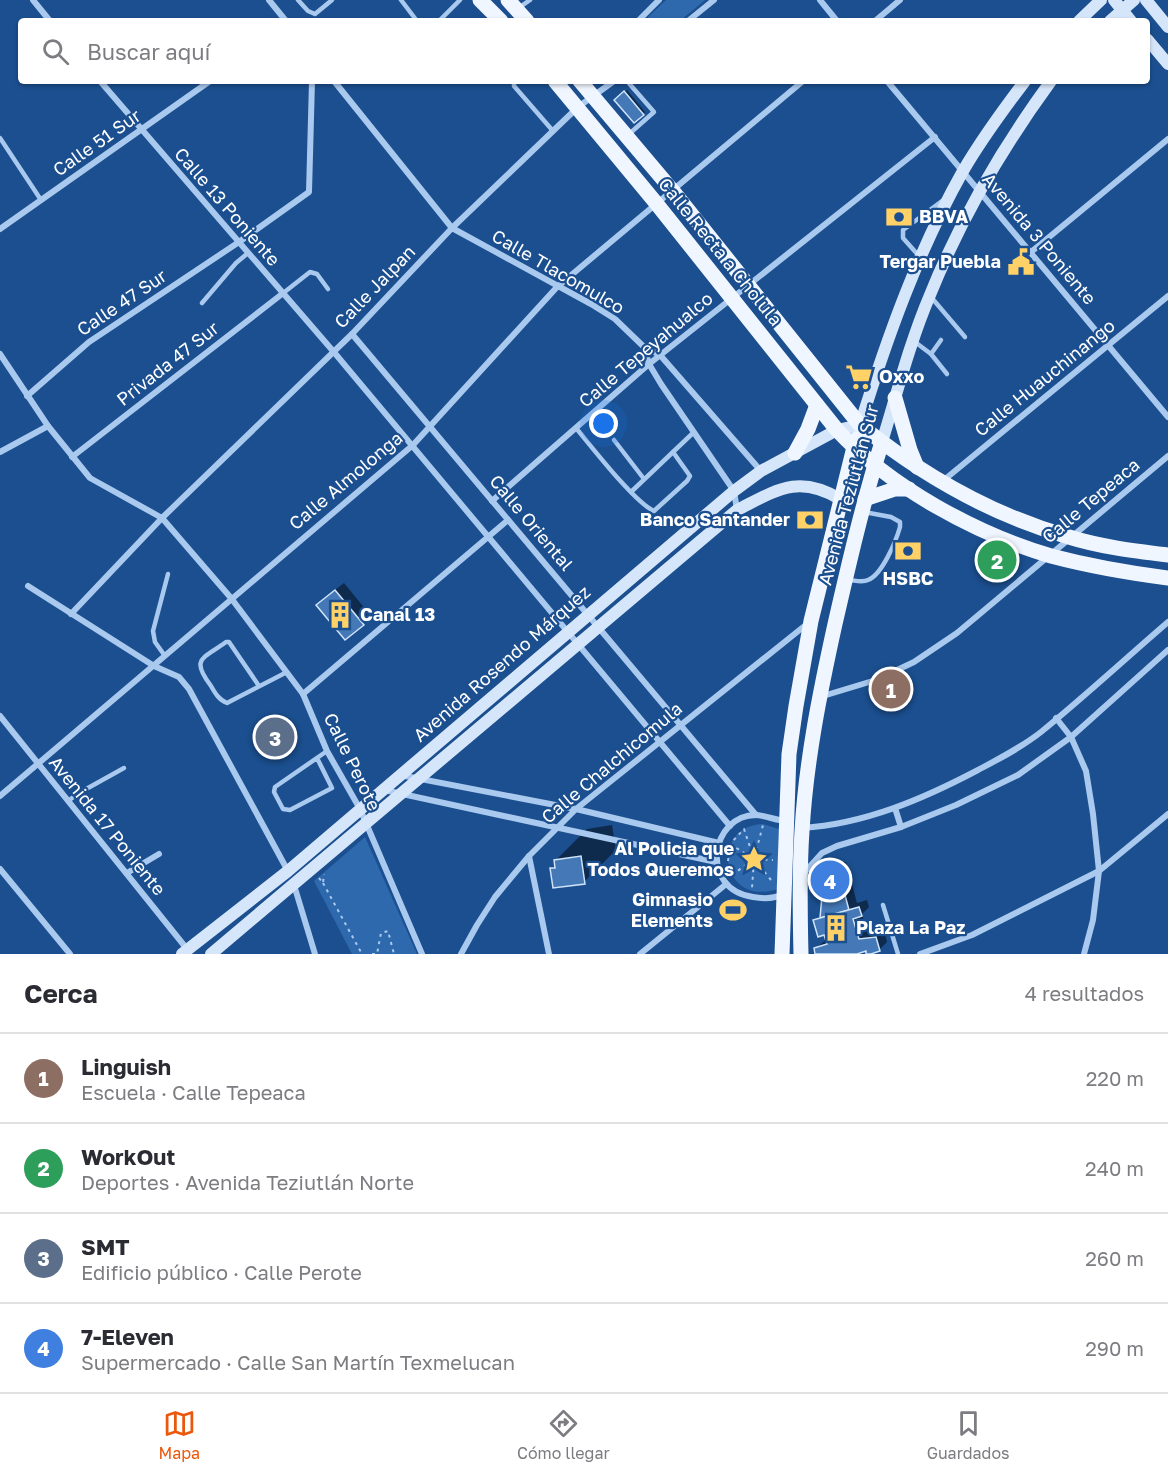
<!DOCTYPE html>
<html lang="es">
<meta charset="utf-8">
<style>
:root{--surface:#fff;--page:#f7f7f7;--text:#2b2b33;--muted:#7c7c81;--line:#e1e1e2;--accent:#ea580c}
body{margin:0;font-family:"Golos Text",sans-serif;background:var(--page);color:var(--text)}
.you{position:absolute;left:604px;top:424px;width:21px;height:21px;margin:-15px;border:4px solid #fff;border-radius:50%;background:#1a73e8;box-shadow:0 0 0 9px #1a73e833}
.badge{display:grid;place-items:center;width:39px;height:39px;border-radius:50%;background:var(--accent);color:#fff;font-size:20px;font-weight:700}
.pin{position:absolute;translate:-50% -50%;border:3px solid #fff;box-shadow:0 2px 6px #0006}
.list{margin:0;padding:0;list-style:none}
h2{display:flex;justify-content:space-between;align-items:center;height:78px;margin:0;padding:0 24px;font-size:26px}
h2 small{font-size:20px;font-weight:400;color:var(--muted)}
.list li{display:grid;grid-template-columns:39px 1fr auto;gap:18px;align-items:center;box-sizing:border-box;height:90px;padding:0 24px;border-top:2px solid var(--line)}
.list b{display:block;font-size:22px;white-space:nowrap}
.list p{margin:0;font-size:20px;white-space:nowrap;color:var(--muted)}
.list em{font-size:20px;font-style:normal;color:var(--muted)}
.icon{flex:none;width:33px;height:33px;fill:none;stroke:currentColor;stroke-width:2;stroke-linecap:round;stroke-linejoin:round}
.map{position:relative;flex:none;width:1168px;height:954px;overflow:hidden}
.search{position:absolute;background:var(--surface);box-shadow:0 2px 4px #0004;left:18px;right:18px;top:18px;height:66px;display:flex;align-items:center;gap:15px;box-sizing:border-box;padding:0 21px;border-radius:6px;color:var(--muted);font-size:22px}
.sheet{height:438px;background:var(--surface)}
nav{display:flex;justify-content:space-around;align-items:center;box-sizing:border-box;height:84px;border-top:2px solid var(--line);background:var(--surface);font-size:16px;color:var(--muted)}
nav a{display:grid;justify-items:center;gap:3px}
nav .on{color:var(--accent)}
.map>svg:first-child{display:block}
.green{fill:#2e69ad}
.shadow{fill:#0007}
.building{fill:#4478b7;stroke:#cfe3fa;stroke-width:1.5}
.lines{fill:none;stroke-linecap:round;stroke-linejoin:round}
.path{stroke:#a9c9ee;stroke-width:2;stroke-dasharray:3 4.5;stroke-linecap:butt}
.lane{stroke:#a9c9ee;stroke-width:4.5}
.street{stroke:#a9c9ee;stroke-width:6}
.secondary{stroke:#d6e6fa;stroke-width:12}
.primary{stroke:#f0f6ff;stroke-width:15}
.labels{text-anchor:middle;stroke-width:4.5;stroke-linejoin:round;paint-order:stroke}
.street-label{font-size:18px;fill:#fff;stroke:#1b4f8f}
.poi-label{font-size:18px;font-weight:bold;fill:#fff;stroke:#1b4f8f;text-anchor:start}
</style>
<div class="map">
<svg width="1168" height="954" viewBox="0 0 1168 954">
<rect width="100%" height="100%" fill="#1b4f8f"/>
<g class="green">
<polygon points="666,0 705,0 680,21 644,21"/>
<path d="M763 824 779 829 778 889C720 908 709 826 763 824Z"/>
<polygon points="365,837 417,954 352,954 314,881"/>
</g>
<g class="shadow">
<polygon points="627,90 645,112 634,121 616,100"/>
<polygon points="344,583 371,616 345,638 326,597"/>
<polygon points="612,825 616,850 584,882 552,869 556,865 555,861 587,829"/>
<polygon points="846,862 857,903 867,900 869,907 862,914 867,931 884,929 887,942 879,950 867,950 859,954 816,954 816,948 827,939 815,921 822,914 825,874 833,866"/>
</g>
<g class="building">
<polygon points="624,91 644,115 634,123 614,100"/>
<polygon points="335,590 364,625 345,640 316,605"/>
<polygon points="581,856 585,884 553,888 550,868 555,868 554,860"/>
<polygon points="838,869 849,910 820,918 824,873"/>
<polygon points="859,907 862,916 853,919 859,939 876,937 880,951 871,954 866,954 866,951 857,954 815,954 814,948 827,944 824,935 818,937 813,920"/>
</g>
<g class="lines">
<g class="path">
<polyline points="730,844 754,859 763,825"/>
<polyline points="728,861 730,844 744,829 754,859"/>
<polyline points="732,875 754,859 752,888"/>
<polyline points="319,878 323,883 324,874"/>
<polyline points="771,880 754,859 773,860"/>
<polyline points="323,883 362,954"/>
<polyline points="372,954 377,954 381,933 388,931 394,954"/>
</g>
<g class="lane">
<polyline points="298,0 308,11 315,14 332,0"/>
<polyline points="401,0 417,21"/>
<polyline points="520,7 530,0"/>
<polyline points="439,21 460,0"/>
<polyline points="514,81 514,86 553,131"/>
<polyline points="627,81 654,112 628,135"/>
<polyline points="0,138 41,200"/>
<polyline points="919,256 903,238 903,230 942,201"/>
<polyline points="282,294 310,272 317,274 328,289"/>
<polyline points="931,297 965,337"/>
<polyline points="202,303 236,263 248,253"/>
<polyline points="915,342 931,354 941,340"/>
<polyline points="931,354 947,374"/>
<path d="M576 428C591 446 635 503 654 511L687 481 690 476 673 452"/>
<polyline points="614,440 644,479"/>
<polyline points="631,492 694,432"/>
<path d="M848 580C854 580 862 583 868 580 882 575 896 541 900 527V522L891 517 864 512"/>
<polyline points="165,656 155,642 153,631 168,574"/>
<path d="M259 686 229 642H226C203 659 190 658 211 686 215 693 219 700 227 703L287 672"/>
<polyline points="317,758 332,788 290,810 283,809 274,792 275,787 327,751"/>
<polyline points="68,801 79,793 124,768"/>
<polyline points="883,905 898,954"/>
</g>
<g class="street">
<polyline points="33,0 50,21"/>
<polyline points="269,0 286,21"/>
<polyline points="820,0 837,21"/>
<polyline points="638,21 659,0"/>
<polyline points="688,21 714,0"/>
<polyline points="875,21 900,0"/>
<polyline points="100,81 333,351 730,826"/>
<polyline points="334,81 452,228 591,304 615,319 644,347 660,355 761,471"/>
<polyline points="887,81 1168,417"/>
<polyline points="0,229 210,81"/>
<polyline points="1031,252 1168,139"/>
<polyline points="352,334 756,815"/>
<polyline points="644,347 649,364 661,384 734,491 737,510"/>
<polyline points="0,354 48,426 90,478 162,518 231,598 303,694 327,751 360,809 422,954"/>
<polyline points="27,396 89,342 239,242 309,192 312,81"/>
<polyline points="0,452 48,426"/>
<polyline points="72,457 282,294"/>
<polyline points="944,480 1168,296"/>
<polyline points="492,501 649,364 935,137"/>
<polyline points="28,586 154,666 179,677 189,689 289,873"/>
<polyline points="71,614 162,518 352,334 452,228 578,107 614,81"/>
<polyline points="303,694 508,520"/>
<polyline points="823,696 876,680 914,662 957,633 1168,456"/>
<polyline points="0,716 187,949"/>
<polyline points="1056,718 1071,737 1086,771 1093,814 1099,871 1093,920 1084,954"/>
<polyline points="400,775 576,809 719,843"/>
<polyline points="384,790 716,862"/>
<polyline points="0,796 413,445 557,287 803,81"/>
<polyline points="895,808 901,827"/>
<path d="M802 828C865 824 923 799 978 770 999 759 1022 747 1041 732 1084 697 1125 659 1168 622"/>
<polyline points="529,856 549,954"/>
<polyline points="0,869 70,954"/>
<polyline points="127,873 159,854"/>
<polyline points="803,874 822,853 837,846 901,827 956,805 1018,775 1071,737 1168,650"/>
<polyline points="294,885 315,954"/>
<path d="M784 894C774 899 764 899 753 897 699 890 710 814 757 815 766 816 776 820 785 821"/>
<polyline points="461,954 477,925 495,897 529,856 576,809 807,624"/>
<polyline points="640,954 725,885"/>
<polyline points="920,954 972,935 1099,871 1168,814"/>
</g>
<g class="secondary">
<polyline points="1114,0 1131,21"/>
<polyline points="1146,0 1168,27"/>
<polyline points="1079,21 1101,0"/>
<polyline points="1110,21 1134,0"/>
<polyline points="1147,39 1168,64"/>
<path d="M882 442C897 393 910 342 930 295 961 218 1002 148 1051 81"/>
<path d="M182 954 288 871 734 491 761 471 837 430 860 425C887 338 918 251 963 171 981 140 1003 110 1025 81"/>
<path d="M211 954 737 510C777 490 798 474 840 499"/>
</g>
<g class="primary">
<polyline points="480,0 501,21"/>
<polyline points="508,0 527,21"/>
<path d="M555 81 656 203 837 430C890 487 976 534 1051 556 1089 566 1129 573 1168 578"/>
<path d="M580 81 672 190 860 425C922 475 992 515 1069 537 1101 547 1135 551 1168 555"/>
<polyline points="895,398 910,450 917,467"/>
<polyline points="795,453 808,429 817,405"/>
<polyline points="865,499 895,489 909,489"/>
<polyline points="782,954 789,754 796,706 811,621 856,439"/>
<path d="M801 954C800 913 799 872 802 831 806 761 820 692 835 624 849 563 863 502 882 442"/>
</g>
</g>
<defs>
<symbol id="bank-bare" viewBox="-9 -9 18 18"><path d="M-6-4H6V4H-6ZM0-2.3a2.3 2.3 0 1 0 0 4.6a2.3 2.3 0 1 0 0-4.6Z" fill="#ffd166" stroke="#1b4f8f" stroke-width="2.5" paint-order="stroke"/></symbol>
<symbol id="civic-bare" viewBox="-9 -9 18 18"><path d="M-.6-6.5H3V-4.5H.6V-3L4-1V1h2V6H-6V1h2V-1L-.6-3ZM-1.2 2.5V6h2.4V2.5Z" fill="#ffd166" stroke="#1b4f8f" stroke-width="2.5" paint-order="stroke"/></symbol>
<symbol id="supermarket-bare" viewBox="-9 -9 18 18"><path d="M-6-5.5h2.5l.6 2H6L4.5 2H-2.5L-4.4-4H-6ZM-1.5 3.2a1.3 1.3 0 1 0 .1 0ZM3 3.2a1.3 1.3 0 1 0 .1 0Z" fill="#ffd166" stroke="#1b4f8f" stroke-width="2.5" paint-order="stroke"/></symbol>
<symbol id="building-bare" viewBox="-9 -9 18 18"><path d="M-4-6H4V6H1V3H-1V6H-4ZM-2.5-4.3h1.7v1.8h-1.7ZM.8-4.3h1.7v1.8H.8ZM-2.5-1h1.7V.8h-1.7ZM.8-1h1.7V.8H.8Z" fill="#ffd166" stroke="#1b4f8f" stroke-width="2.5" paint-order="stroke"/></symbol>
<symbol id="sight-bare" viewBox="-9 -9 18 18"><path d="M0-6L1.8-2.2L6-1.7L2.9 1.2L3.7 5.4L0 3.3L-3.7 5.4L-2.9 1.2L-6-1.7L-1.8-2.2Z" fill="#ffd166" stroke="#1b4f8f" stroke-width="2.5" paint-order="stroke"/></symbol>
<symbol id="stadium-bare" viewBox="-9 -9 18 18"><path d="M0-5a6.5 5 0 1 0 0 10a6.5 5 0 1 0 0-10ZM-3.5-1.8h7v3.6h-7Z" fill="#ffd166" stroke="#1b4f8f" stroke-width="2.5" paint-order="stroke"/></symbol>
</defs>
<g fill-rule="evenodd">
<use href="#bank-bare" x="880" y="198" width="38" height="38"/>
<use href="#civic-bare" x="1002" y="243" width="38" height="38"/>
<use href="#supermarket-bare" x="840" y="358" width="38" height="38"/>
<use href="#bank-bare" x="791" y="501" width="38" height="38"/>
<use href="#bank-bare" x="889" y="532" width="38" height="38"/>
<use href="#building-bare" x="321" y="596" width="38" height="38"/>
<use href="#sight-bare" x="735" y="840" width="38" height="38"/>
<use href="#stadium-bare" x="714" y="891" width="38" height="38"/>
<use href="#building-bare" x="817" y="909" width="38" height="38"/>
</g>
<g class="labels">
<g class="street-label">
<text transform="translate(97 143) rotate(-35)" y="6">Calle 51 Sur</text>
<text transform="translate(227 207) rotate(49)" y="6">Calle 13 Poniente</text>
<text transform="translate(1039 239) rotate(50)" y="6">Avenida 3 Poniente</text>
<text transform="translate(720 252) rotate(51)" y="6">Calle Recta a Cholula</text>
<text transform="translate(558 272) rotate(30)" y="6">Calle Tlacomulco</text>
<text transform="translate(375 287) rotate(-46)" y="6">Calle Jalpan</text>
<text transform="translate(122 303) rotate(-34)" y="6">Calle 47 Sur</text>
<text transform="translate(646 350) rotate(-40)" y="6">Calle Tepeyahualco</text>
<text transform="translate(168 364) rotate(-38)" y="6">Privada 47 Sur</text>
<text transform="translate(1045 378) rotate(-39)" y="6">Calle Huauchinango</text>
<text transform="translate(346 481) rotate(-40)" y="6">Calle Almolonga</text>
<text transform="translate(849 495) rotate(-75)" y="6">Avenida Teziutlán Sur</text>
<text transform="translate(1091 501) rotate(-40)" y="6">Calle Tepeaca</text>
<text transform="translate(531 523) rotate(50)" y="6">Calle Oriental</text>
<text transform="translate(502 664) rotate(-41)" y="6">Avenida Rosendo Márquez</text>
<text transform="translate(352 762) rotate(64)" y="6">Calle Perote</text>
<text transform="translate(612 763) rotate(-40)" y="6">Calle Chalchicomula</text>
<text transform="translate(107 826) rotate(51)" y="6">Avenida 17 Poniente</text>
</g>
<g class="poi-label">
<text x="919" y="223">BBVA</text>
<text x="1001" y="268" text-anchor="end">Tergar Puebla</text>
<text x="879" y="383">Oxxo</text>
<text x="790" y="526" text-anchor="end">Banco Santander</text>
<text x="908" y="585" text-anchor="middle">HSBC</text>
<text x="360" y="621">Canal 13</text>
<text x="734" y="855" text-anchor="end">Al Policia que<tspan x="734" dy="21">Todos Queremos</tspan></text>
<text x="713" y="906" text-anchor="end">Gimnasio<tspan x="713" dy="21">Elements</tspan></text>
<text x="856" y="934">Plaza La Paz</text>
</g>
</g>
</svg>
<div class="you"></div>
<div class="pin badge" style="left:891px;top:689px;background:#8d6e63">1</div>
<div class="pin badge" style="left:997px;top:560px;background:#2e9e5b">2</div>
<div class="pin badge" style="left:275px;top:737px;background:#5c6f8a">3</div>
<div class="pin badge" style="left:830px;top:880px;background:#3f7fe0">4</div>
<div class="search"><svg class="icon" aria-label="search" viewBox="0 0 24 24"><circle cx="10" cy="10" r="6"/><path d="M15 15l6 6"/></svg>Buscar aquí</div>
</div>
<section class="sheet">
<h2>Cerca<small>4 resultados</small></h2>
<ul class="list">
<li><span class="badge" style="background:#8d6e63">1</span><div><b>Linguish</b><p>Escuela · Calle Tepeaca</p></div><em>220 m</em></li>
<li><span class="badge" style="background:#2e9e5b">2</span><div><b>WorkOut</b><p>Deportes · Avenida Teziutlán Norte</p></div><em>240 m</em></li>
<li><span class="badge" style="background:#5c6f8a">3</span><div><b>SMT</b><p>Edificio público · Calle Perote</p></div><em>260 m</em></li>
<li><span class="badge" style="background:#3f7fe0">4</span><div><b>7-Eleven</b><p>Supermercado · Calle San Martín Texmelucan</p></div><em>290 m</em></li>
</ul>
</section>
<nav>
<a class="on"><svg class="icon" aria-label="map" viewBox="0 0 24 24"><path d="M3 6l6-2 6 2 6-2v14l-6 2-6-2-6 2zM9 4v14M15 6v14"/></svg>Mapa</a>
<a><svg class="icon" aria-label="directions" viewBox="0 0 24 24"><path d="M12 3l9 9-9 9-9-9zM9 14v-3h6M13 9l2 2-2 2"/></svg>Cómo llegar</a>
<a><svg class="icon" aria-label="saved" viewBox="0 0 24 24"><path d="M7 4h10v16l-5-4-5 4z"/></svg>Guardados</a>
</nav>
